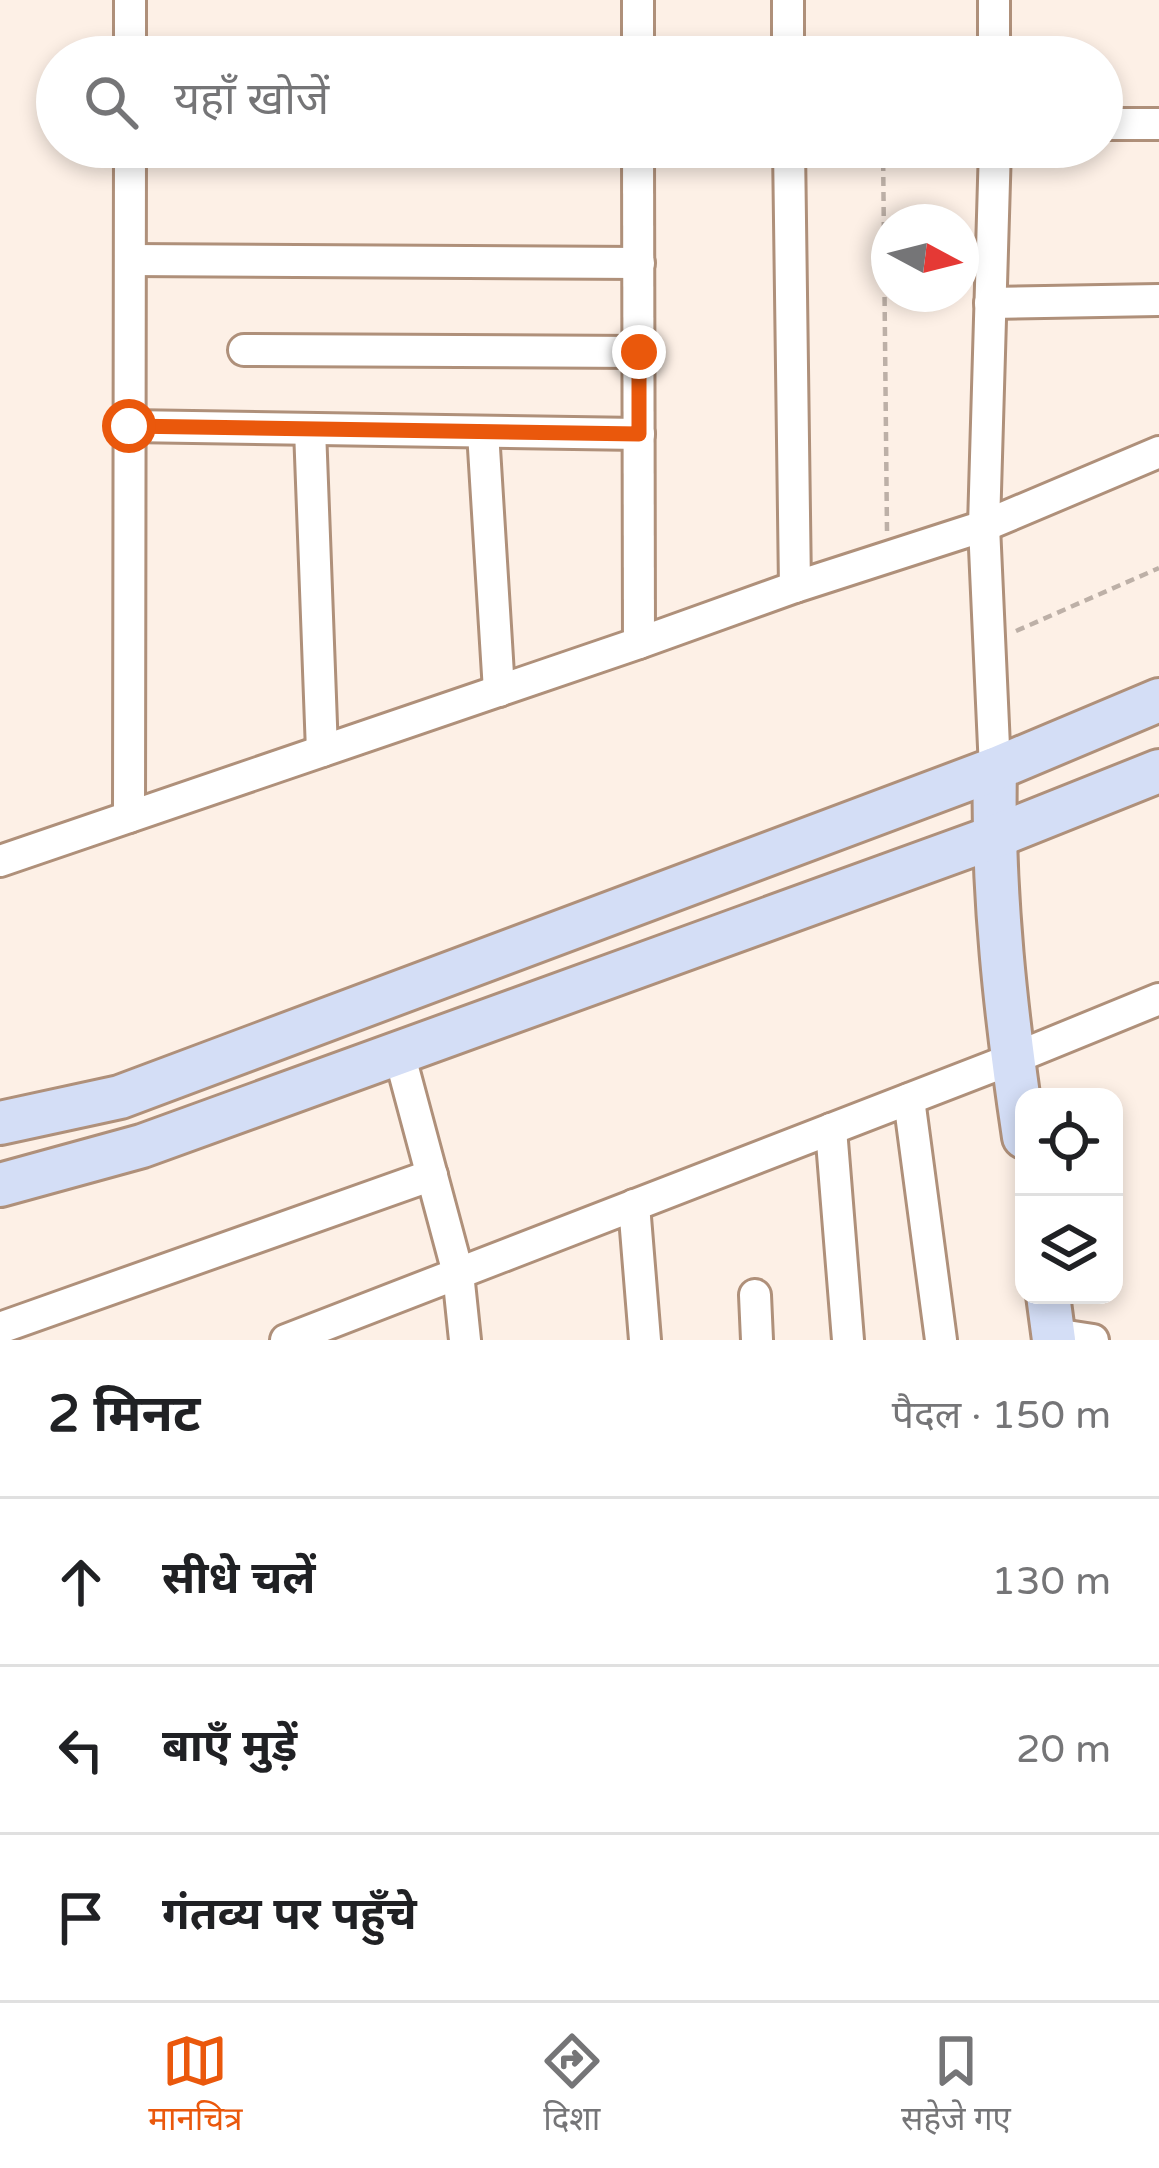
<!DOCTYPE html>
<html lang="hi">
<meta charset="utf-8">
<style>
:root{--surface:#fff;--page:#f2f2f2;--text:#202124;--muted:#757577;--line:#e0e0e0;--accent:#ea580c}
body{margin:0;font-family:"Varela Round","Noto Sans Devanagari",sans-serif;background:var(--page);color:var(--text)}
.controls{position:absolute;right:36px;bottom:36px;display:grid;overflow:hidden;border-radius:24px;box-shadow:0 6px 18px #0003}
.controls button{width:108px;height:108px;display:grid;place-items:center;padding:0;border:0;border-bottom:3px solid var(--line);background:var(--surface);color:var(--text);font:60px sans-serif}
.compass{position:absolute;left:871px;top:204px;width:108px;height:108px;border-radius:50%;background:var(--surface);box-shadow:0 6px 18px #0003;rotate:97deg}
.stop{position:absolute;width:36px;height:36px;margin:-27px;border:9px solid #ea580c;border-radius:50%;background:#fff}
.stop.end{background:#ea580c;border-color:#fff;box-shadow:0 3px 12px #0008}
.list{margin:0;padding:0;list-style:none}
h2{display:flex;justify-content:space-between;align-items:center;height:156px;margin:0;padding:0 48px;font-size:51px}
h2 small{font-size:39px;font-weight:400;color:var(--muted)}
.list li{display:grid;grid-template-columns:78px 1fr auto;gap:36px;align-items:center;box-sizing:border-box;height:168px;padding:0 48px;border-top:3px solid var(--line)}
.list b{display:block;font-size:45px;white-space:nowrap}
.list em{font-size:39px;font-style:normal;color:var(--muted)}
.icon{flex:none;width:66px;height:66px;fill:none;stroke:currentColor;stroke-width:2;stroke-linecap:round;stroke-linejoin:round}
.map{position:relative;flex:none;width:1159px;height:1340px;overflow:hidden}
.search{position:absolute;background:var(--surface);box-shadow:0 6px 18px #0003;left:36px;right:36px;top:36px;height:132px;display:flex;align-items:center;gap:30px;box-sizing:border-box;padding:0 42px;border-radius:66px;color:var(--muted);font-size:45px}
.sheet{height:660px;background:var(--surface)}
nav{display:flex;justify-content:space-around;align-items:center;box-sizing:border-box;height:168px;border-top:3px solid var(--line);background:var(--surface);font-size:33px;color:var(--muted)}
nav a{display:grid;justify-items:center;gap:6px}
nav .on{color:var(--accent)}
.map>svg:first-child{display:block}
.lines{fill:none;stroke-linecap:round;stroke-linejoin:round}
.street-casing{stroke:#af907a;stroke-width:36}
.secondary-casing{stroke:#af907a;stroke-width:48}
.path{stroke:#bdb0a7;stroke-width:4.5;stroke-dasharray:9 6;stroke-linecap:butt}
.street{stroke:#fff;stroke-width:30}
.secondary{stroke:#d4def6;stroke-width:42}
.route{stroke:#ea580c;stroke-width:15}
</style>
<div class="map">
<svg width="1159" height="1340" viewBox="0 0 1159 1340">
<rect width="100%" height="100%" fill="#fdf0e6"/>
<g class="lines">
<defs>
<g id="street">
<polyline points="638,0 638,57"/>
<polyline points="788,0 788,57"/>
<polyline points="994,0 994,57"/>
<polyline points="130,57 130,0"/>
<polyline points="1102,124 1159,124"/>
<polyline points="638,147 639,643"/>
<polyline points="789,147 795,587"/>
<polyline points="995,147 984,526 995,769"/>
<polyline points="130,260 639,263"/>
<polyline points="990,303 1159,300"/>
<polyline points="244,350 639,352"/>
<polyline points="129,426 639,434"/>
<polyline points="310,429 322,751"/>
<polyline points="483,432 499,691"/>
<polyline points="129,817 130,147"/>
<polyline points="0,861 639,643 795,587 984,526 1159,452"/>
<polyline points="399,1053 458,1273 465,1340"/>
<polyline points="909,1099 941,1340"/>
<polyline points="831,1129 848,1340"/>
<polyline points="634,1205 645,1340"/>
<polyline points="755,1295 757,1340"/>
<polyline points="0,1328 432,1175"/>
<polyline points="1054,1334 1093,1340"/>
<polyline points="286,1340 1012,1059 1159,999"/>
</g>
<g id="secondary">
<path d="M995 769C992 892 1006 1016 1024 1137"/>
<polyline points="0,1123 120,1097 995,769 1159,700"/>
<polyline points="0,1185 142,1146 994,837 1159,771"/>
<polyline points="1048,1295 1054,1340"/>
</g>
</defs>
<use href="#street" class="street-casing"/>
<use href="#secondary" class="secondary-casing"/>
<g class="path">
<polyline points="883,147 887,531"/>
<polyline points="1016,631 1159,568"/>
</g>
<use href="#street" class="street"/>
<use href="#secondary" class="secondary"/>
</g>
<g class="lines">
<polyline class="route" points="129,426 639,434 639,352"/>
</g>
</svg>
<div class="controls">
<button><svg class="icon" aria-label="locate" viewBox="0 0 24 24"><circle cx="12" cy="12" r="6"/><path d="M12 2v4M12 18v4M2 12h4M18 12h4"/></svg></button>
<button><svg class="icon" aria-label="layers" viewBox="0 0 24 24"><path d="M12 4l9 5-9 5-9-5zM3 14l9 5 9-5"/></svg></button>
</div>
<svg class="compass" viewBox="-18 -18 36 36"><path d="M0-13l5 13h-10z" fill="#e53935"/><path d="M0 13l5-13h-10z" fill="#757577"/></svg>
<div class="stop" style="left:129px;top:426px"></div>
<div class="stop end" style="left:639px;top:352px"></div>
<div class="search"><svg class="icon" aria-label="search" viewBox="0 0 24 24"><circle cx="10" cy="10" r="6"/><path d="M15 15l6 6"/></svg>यहाँ खोजें</div>
</div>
<section class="sheet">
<h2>2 मिनट<small>पैदल · 150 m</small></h2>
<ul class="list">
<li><svg class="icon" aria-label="ahead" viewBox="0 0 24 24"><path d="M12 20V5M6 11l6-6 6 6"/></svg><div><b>सीधे चलें</b></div><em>130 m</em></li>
<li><svg class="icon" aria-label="left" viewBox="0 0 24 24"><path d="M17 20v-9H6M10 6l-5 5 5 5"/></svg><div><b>बाएँ मुड़ें</b></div><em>20 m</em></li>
<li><svg class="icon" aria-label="arrive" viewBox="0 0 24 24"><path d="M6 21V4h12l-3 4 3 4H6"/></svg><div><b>गंतव्य पर पहुँचे</b></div></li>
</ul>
</section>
<nav>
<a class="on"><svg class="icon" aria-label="map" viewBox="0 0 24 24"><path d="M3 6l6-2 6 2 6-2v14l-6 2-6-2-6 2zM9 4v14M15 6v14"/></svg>मानचित्र</a>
<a><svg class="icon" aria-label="directions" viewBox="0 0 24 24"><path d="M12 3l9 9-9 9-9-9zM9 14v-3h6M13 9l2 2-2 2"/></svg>दिशा</a>
<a><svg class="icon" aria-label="saved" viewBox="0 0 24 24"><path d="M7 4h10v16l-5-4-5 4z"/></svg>सहेजे गए</a>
</nav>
